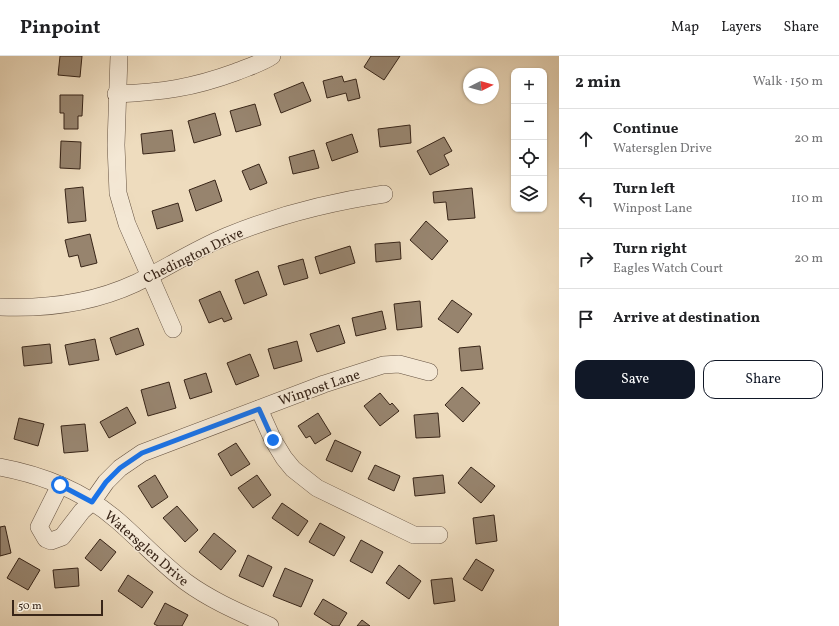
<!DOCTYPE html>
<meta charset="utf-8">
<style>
:root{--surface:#fff;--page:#f2f2f2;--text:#202124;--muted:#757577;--line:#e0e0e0;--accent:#111827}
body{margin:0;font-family:Vollkorn,serif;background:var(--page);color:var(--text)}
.controls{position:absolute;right:12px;top:12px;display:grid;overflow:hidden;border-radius:8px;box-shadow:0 1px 3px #0004}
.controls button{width:36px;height:36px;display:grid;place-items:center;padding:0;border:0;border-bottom:1px solid var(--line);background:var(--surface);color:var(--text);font:20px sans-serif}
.compass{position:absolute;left:463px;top:12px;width:36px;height:36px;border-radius:50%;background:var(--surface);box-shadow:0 1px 3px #0004;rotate:84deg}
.scale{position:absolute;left:12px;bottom:10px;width:91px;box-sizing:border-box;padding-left:4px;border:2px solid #382518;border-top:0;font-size:11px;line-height:14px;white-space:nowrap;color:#382518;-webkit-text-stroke:3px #f4e8d5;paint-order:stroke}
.stop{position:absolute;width:12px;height:12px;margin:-9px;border:3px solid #1a73e8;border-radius:50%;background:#fff}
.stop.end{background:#1a73e8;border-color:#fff;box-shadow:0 1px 4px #0008}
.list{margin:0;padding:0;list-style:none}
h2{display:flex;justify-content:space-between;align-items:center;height:52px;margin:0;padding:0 16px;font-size:17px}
h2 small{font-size:13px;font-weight:400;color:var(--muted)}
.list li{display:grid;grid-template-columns:26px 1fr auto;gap:12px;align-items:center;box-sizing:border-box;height:60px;padding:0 16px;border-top:1px solid var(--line)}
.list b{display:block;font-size:15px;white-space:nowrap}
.list p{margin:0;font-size:13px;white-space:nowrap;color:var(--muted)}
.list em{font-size:13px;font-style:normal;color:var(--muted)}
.actions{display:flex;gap:8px;padding:12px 16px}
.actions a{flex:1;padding:9px 0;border:1px solid var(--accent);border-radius:12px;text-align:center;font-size:14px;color:var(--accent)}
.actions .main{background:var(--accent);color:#fff}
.icon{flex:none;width:22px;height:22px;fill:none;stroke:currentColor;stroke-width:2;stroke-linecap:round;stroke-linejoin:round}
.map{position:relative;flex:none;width:559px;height:570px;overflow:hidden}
header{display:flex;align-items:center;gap:24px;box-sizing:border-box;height:56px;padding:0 20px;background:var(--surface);border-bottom:1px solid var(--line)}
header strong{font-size:19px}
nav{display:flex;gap:22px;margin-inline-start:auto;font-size:14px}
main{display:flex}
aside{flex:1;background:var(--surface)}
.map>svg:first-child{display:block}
.building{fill:#97846e;stroke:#382518}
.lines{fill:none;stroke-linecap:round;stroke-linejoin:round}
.minor-casing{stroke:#665342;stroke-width:18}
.minor{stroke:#f4e8d5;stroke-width:17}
.route{stroke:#1a73e8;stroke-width:5}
.labels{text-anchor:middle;stroke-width:3;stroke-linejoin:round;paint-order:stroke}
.street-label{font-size:14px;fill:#382518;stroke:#f4e8d5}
</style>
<header>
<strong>Pinpoint</strong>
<nav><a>Map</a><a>Layers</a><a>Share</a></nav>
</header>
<main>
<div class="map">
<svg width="559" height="570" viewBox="0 0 559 570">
<rect width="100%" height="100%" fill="#eedcbe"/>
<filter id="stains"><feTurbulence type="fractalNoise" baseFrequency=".005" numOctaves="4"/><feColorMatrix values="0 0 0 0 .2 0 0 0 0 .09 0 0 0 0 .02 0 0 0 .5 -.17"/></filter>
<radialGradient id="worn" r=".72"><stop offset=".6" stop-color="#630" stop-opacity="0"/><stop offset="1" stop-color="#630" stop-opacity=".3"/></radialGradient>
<g class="building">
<polygon points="60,0 82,0 80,21 58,19"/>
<polygon points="371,0 400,0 384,24 364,11"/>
<polygon points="342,20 344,26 356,23 360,42 348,45 346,37 327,42 323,25"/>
<polygon points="303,26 311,45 281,57 274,38"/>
<polygon points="60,39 83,39 82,60 78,60 78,73 64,73 64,57 60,57"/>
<polygon points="255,48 261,69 236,76 230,55"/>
<polygon points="215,57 221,79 194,87 188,65"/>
<polygon points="410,69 411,87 380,91 378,73"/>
<polygon points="172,74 175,95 143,98 141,78"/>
<polygon points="352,78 358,96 332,105 326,87"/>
<polygon points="444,81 452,95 444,99 449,109 430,119 417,95"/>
<polygon points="61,85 81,86 80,113 60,112"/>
<polygon points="314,94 319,112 293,118 289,101"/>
<polygon points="259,108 267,127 250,134 242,115"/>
<polygon points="215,124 222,145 196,155 189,134"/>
<polygon points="83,131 86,165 68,167 65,133"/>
<polygon points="472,132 475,162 448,164 446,146 434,147 433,136"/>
<polygon points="178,147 183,165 157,173 152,155"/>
<polygon points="426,165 448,185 432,204 410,184"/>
<polygon points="90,178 97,207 81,211 78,199 69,201 65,184"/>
<polygon points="400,186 401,203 376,206 375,188"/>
<polygon points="350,190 355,207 320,218 315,201"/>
<polygon points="303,203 308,222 284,229 278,210"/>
<polygon points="258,215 267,239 244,248 235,224"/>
<polygon points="220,235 232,263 224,266 222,262 209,267 199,244"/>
<polygon points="452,244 472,258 458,277 438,263"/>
<polygon points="420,245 422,271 397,274 394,248"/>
<polygon points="382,255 386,273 356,280 352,262"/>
<polygon points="339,269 345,287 317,296 310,278"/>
<polygon points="138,272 144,289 116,299 110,282"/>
<polygon points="95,283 99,304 69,309 65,289"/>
<polygon points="297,285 302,305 274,313 268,293"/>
<polygon points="50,288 52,307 24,310 22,291"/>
<polygon points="480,290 483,313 461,315 459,292"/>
<polygon points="250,298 259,320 236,329 227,307"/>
<polygon points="206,317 212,336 190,343 184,324"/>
<polygon points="169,326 176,352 148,360 141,334"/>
<polygon points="462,331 480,347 463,366 445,349"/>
<polygon points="380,337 390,349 392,347 399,355 380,370 364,350"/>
<polygon points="127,351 136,367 109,382 100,366"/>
<polygon points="318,357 331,378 315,388 310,380 306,382 298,370"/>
<polygon points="438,357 440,381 416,382 414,359"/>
<polygon points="19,362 44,368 38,390 14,383"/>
<polygon points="85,368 88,395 64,397 61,370"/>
<polygon points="335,384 361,396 352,416 326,404"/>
<polygon points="236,387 250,408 231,420 218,398"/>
<polygon points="375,409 400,420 394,435 368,423"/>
<polygon points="471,411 495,430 481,447 458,427"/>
<polygon points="155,419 168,441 152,452 138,430"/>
<polygon points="257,419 271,439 253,452 238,432"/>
<polygon points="443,419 445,437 415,440 413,422"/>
<polygon points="282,447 308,465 298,480 272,462"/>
<polygon points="177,450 198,474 185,486 163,462"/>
<polygon points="494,459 497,485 476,488 473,462"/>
<polygon points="320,467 345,481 334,500 309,486"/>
<polygon points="5,470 11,497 0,500 0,471"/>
<polygon points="214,477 236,495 221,514 199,496"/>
<polygon points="100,483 116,496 101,515 85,502"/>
<polygon points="361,484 383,496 372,517 350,505"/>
<polygon points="248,499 272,511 263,531 239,520"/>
<polygon points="19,502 40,514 28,534 7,522"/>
<polygon points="476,503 494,514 482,535 463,523"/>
<polygon points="399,509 421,525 409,543 386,527"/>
<polygon points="78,512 79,530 55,532 53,514"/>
<polygon points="285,512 313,524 301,551 273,540"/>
<polygon points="128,519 153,536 142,552 118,535"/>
<polygon points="452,522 455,545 434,548 431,524"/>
<polygon points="323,543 347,557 339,570 333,570 314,558"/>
<polygon points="165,547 188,559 182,570 158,570 154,568"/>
<polygon points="362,564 370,570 357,570"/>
</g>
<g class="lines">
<defs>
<g id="minor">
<polyline points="119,0 116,89 118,137 127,168 173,273"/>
<path d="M116 38C163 36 192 32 236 16 248 11 262 7 272 0"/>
<path d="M0 251C46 253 93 247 136 227 166 212 196 193 227 180 278 159 330 146 384 138"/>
<polyline points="259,353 273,384 284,402 293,413 317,432 414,479 439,479"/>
<path d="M0 411C43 419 85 436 118 465 141 485 162 508 186 526 212 545 241 557 270 570"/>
<polyline points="60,429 39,471 46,483 51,485 62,481 82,455 92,446 106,426 120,412 142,397 324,328 383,309 399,308 429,316"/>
</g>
</defs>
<use href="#minor" class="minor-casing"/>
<use href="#minor" class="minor"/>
</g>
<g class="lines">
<polyline class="route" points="60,429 92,446 106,426 120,412 142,397 259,353 273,384"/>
</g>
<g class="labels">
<g class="street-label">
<text transform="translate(193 199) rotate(-26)" y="5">Chedington Drive</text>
<text transform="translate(319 331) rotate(-19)" y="5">Winpost Lane</text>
<text transform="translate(147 492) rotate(41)" y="5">Watersglen Drive</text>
</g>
</g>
<rect width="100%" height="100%" filter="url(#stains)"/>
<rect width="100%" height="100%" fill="url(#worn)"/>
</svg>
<div class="controls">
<button>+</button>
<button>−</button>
<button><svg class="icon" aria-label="locate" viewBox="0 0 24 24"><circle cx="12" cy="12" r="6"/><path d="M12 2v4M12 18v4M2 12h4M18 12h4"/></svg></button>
<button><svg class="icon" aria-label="layers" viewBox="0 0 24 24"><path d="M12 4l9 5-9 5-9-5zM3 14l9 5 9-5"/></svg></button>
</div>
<svg class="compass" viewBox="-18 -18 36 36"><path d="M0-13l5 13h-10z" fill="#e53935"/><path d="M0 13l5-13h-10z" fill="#757577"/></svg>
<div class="scale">50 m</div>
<div class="stop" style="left:60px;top:429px"></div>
<div class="stop end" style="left:273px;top:384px"></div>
</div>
<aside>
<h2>2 min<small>Walk · 150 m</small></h2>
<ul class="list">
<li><svg class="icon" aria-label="ahead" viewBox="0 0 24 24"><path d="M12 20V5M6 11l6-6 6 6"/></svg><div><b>Continue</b><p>Watersglen Drive</p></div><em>20 m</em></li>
<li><svg class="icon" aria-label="left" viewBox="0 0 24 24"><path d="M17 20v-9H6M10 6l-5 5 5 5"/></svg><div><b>Turn left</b><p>Winpost Lane</p></div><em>110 m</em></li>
<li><svg class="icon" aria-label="right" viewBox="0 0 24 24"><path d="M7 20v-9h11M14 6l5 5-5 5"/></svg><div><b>Turn right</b><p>Eagles Watch Court</p></div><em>20 m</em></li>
<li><svg class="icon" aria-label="arrive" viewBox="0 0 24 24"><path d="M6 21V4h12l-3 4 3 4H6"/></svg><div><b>Arrive at destination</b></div></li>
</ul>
<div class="actions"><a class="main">Save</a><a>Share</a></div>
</aside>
</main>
